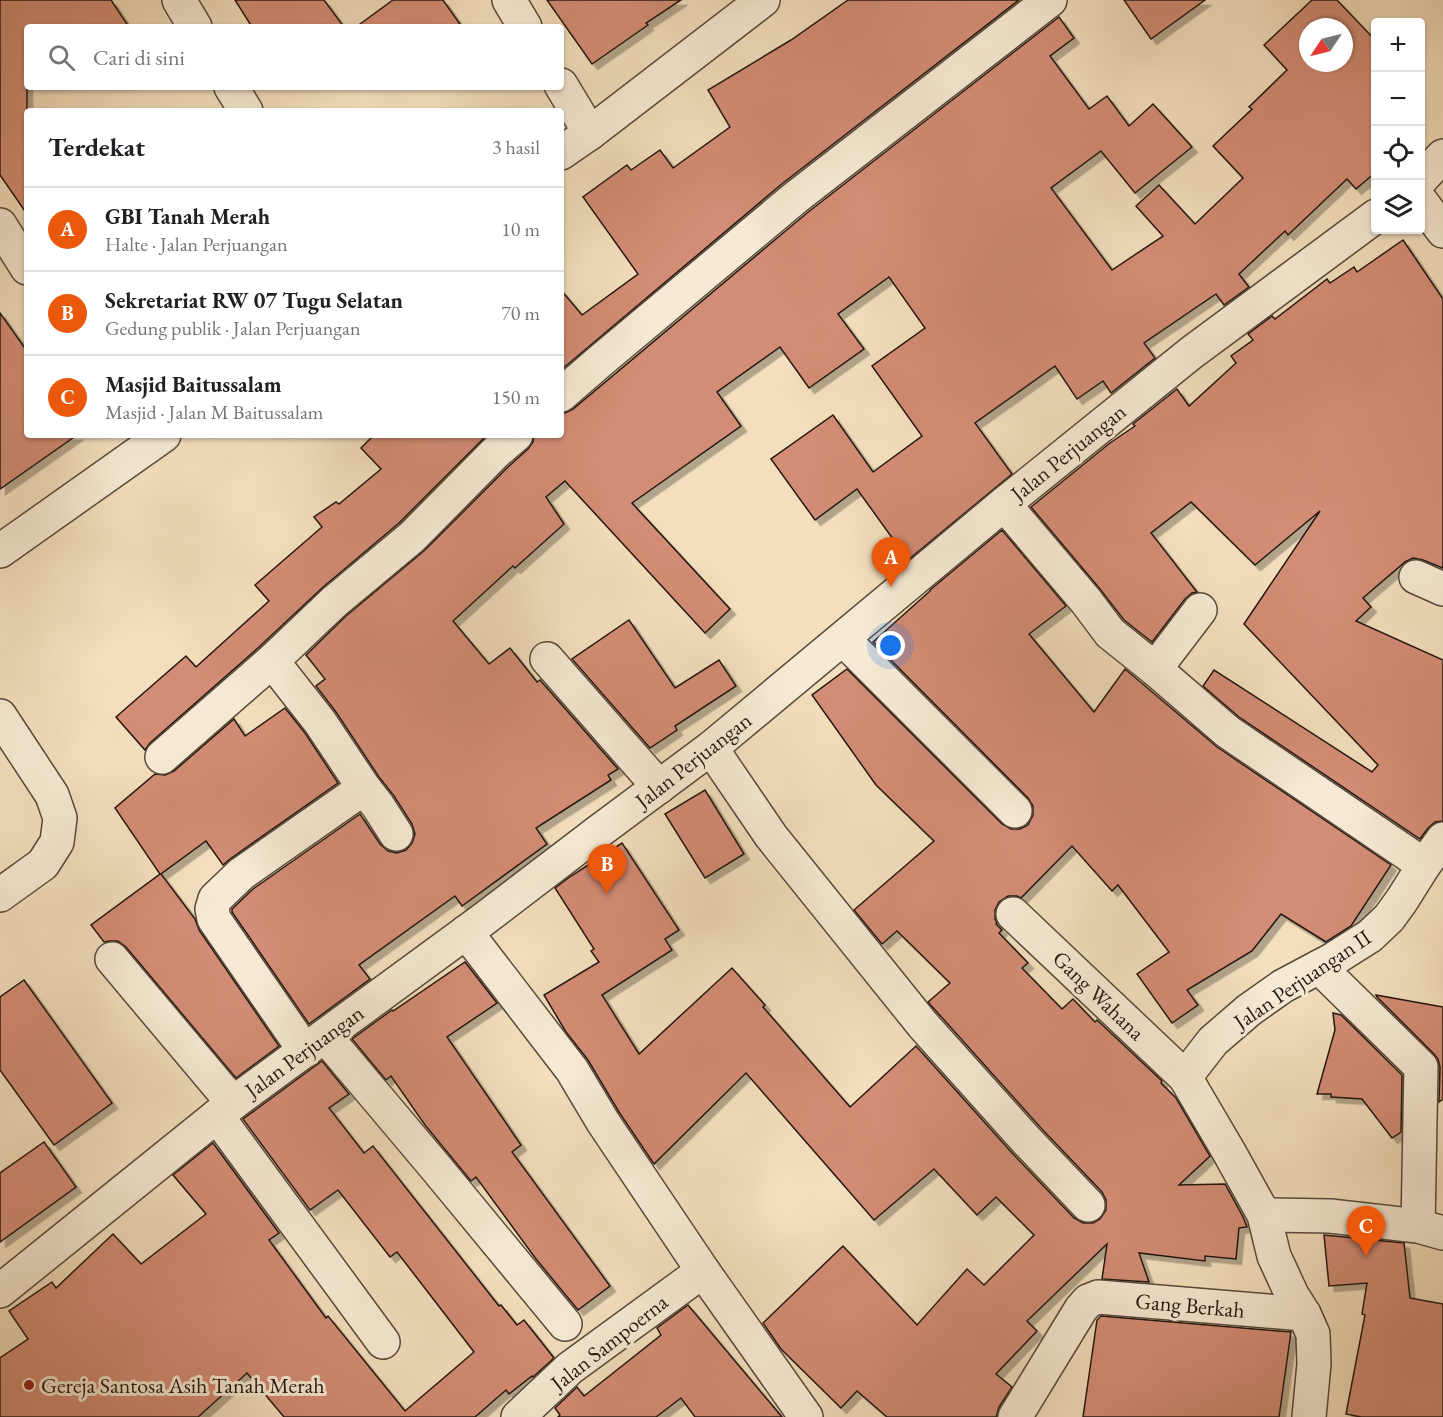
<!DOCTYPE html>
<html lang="id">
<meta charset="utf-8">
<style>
:root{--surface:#fff;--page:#f2f2f2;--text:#202124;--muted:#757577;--line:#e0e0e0;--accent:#ea580c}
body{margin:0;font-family:"EB Garamond",serif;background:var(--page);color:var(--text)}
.controls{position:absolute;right:18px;top:18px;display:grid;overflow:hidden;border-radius:6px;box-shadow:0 2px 4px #0004}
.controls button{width:54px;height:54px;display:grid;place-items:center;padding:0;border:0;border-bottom:2px solid var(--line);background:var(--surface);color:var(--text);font:30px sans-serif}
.compass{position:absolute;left:1299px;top:18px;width:54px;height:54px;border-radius:50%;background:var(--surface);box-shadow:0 2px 4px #0004;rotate:235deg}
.you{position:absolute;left:891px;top:646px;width:21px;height:21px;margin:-15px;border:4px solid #fff;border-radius:50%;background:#1a73e8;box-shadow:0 0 0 9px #1a73e833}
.badge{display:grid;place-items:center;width:39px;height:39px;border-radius:50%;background:var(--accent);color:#fff;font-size:20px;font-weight:700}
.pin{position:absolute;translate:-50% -50px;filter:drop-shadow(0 2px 3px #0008)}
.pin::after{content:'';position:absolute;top:32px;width:21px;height:18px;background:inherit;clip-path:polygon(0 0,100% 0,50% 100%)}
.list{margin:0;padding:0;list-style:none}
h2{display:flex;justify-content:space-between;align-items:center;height:78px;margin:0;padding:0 24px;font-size:26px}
h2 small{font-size:20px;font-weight:400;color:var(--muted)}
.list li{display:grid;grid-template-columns:39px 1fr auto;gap:18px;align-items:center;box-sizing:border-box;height:84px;padding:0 24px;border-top:2px solid var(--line)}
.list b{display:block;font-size:22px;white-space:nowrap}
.list p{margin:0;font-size:20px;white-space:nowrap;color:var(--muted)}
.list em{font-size:20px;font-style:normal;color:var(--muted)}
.icon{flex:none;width:33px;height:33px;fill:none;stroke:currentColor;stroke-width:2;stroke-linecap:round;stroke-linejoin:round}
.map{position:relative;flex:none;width:1443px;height:1417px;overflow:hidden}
.search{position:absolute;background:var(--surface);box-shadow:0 2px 4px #0004;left:24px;top:24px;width:540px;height:66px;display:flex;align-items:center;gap:15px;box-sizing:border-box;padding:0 21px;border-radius:6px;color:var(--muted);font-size:22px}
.panel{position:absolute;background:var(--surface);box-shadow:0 2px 4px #0004;left:24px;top:108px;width:540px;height:330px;border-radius:6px}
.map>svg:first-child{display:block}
.building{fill:#d38c74;stroke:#231711;stroke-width:1.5;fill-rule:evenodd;filter:url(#shadow)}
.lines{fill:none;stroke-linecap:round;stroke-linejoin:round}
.minor-casing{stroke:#57493c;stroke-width:36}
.minor{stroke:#f7ead4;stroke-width:33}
.poi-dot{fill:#8f2418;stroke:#f7ead4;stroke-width:2}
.labels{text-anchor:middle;stroke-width:6;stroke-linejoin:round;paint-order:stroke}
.street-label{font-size:22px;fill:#231711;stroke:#f7ead4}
.poi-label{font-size:22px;fill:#231711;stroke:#f7ead4;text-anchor:start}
</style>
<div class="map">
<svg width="1443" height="1417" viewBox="0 0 1443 1417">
<defs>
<filter id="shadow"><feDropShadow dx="5.5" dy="5.5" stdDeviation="0" flood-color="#0004"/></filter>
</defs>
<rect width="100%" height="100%" fill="#f3dfbd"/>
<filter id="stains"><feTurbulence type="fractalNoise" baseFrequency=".00333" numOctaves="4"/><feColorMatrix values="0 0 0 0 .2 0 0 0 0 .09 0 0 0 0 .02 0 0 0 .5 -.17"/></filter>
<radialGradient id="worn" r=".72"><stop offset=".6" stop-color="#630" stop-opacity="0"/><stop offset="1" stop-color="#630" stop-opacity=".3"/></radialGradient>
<g class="building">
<polygon points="0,0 111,0 129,27 27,27 27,214 0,175"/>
<polygon points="235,0 324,0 344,27 252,27"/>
<polygon points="393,0 443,0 462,27 356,27"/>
<polygon points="547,0 681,0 646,23 648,25 592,64"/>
<polygon points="848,0 1019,0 783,183 561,370 561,290 582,315 638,274 583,197 627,165 631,170 660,150 673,168 730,127 708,90 791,40"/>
<polygon points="1124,0 1205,0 1151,39"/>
<path d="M1312 0H1337L1376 41V172L1356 189 1347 179 1288 235 1285 231 1239 274 1249 287 1224 305 1216 294 1144 343 1155 358 1111 393 1103 381 1077 399 1055 366 975 423 1012 474 908 560 857 489 815 520 771 459 833 415 873 472 922 436 872 366 925 328 889 277 838 314 864 349 809 388 780 347 717 392 741 426 632 503 730 609 705 633 565 481 546 497 564 524 515 568 513 566 453 621 489 664 510 648 537 682 540 680 618 769 608 775 611 780 536 828 547 844 462 906 455 896 359 965 370 979 309 1024 232 912V909L253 889 360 814 380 844 388 851 397 853 406 850 412 843 415 834 412 824 394 796 379 777 336 712 316 686 325 679 306 655 346 616 425 550 508 467 528 449 533 442 534 435H561V413H565L573 409 807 213 1059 17 1074 38 1050 56 1089 109 1107 96 1129 126 1153 104 1192 147 1135 193 1101 151 1051 188 1112 270 1163 236 1136 206 1159 185 1195 224 1243 178 1213 146 1252 109 1249 107 1287 70 1264 45ZM1308 27H1344V63H1308Z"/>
<polygon points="1403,240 1443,299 1443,568 1423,560 1413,558 1405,562 1363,598 1371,607 1356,621 1443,660 1443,821 1435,822 1428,828 1420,839 1239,717 1203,686 1214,670 1372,772 1378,765 1244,624 1320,511 1255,565 1191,502 1151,533 1197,592 1192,593 1185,599 1152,642 1124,620 1100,589 1031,507 1110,443 1135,426 1133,424 1177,389 1189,406 1236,363 1231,356 1253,340 1248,334 1272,316 1275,319 1327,279 1330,283 1354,267 1357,272"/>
<polygon points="0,313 27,351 27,435 77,435 0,489"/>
<polygon points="374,435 487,435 399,523 322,588 259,647 150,743 145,750 116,717 186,656 196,667 269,601 255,585 322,527 314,517 336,502 339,504 381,469 361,448"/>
<polygon points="1002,530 1066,606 1029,634 1094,712 1125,669 1217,747 1391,865 1351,926 1326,942 1281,914 1252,951 1187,990 1198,1005 1172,1023 1137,974 1169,952 1118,885 1112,891 1072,846 1021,898 1017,896 1008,896 999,902 995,910 995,919 997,923 996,924 1002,930 999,933 1028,963 1022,968 1062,1009 1073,999 1095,1022 1097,1020 1162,1081 1161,1083 1176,1098 1210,1156 1179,1185 1225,1184 1243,1217 1247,1227 1239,1228 1236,1259 1205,1256 1205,1261 1139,1253 1149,1282 1102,1279 1107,1244 1027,1321 1037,1331 996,1374 1012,1387 999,1407 996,1417 887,1417 857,1391 841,1408 781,1349 763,1323 843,1246 917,1325 967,1269 984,1285 1034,1235 996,1197 977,1215 934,1169 874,1220 746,1073 654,1164 619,1112 588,1060 566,1032 544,995 599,962 591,951 594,949 555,888 571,876 622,843 679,930 665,939 672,950 602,995 639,1054 732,968 765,1005 763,1007 850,1107 916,1046 1013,1154 1074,1218 1083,1223 1093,1223 1100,1219 1106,1210 1106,1200 1102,1192 1041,1128 928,1002 950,983 897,931 882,944 854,910 934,841 876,785 812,695 847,669 1002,824 1011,829 1020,829 1028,825 1033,815 1033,806 1028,798 873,642 930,591 930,590"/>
<polygon points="629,620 675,688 719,660 736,686 675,726 677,730 650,748 572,659"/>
<polygon points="285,708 305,733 338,783 230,859 223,865 206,841 161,874 195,919 199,930 279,1046 236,1078 126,947 118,941 109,941 104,942 91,925 160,874 115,808 155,774 165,775 174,771 234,719 245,736"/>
<polygon points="705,790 744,854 705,878 665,814"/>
<polygon points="465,962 497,1003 447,1037 521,1145 512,1152 610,1286 578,1310 536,1259 476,1177 471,1181 425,1125 391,1076 386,1080 352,1039 392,1010 393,1011"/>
<polygon points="24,980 112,1103 54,1145 0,1070 0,997"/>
<polygon points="1376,995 1443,1007 1443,1099 1439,1102 1440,1067 1438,1059 1434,1054 1377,997"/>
<polygon points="1333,1013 1341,1015 1402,1075 1401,1132 1392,1138 1362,1099 1331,1097 1331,1094 1317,1094 1335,1030"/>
<polygon points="322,1061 349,1094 329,1108 364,1153 373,1146 499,1306 501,1305 517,1325 524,1320 554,1358 533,1377 532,1376 509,1394 506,1390 475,1417 284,1417 247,1373 198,1417 0,1417 0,1358 28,1339 9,1311 52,1282 56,1288 113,1234 141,1264 206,1214 173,1175 213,1143 279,1233 269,1240 326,1318 328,1316 405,1411 474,1352 397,1252 390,1257 338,1190 310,1210 243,1119"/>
<polygon points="44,1142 76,1187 0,1242 0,1173"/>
<polygon points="1324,1235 1404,1243 1410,1298 1443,1304 1443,1417 1361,1417 1346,1414 1365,1315 1362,1314 1367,1283 1329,1286"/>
<polygon points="688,1305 782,1417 695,1417 681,1398 656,1417 558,1417 560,1415 555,1408 577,1387 584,1396 661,1335 657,1328"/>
<polygon points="1101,1316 1291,1332 1279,1417 1083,1417 1097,1320"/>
</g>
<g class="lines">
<defs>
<g id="minor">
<polyline points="179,0 195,27"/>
<polyline points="509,0 525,27"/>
<polyline points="561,85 590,133"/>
<polyline points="231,87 246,111"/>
<polyline points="561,153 590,133 763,0"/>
<polyline points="1420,180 1443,156"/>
<polyline points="1420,200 1443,231"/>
<polyline points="0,225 27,268"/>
<polyline points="561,395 599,362 795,198 1050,0"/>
<polyline points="1004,504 1086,601 1110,633 1155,669"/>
<polyline points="0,551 164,435"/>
<polyline points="1416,577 1443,589"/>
<polyline points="1200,610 1155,669 1228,732 1424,865"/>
<polyline points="843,639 1015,811"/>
<polyline points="547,659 659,787"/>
<polyline points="272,661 320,722 364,788 378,806 396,834"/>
<polyline points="0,716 52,795 60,818 57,842 43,864 0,895"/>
<polyline points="711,748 771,836 923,1025 1027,1141 1088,1205"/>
<polyline points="162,757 272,661 334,602 412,537 495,453 516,435"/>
<polyline points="1013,914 1185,1077"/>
<polyline points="466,932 572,1070 603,1122 703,1271 806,1417"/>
<polyline points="112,959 233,1103"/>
<polyline points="1319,967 1421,1067 1418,1226"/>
<polyline points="325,1036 437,1169 565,1324"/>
<polyline points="305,1051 214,919 212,909 215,899 241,874 364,788"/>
<polyline points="217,1116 383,1342"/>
<polyline points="1264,1215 1330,1216 1418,1226 1443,1233"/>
<polyline points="0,1291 233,1103 484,919 598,832 711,748 1004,504 1191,353 1376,216"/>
<polyline points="518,1417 570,1368 703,1271"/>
<polyline points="1015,1417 1081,1309 1088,1301 1098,1297 1304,1314"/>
<polyline points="1309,1417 1314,1364 1313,1334 1304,1314 1292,1295 1274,1256 1264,1215 1229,1152 1185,1077 1213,1041 1249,1010 1283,986 1332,960 1370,936 1389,918 1402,900 1424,865 1443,839"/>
</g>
</defs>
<use href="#minor" class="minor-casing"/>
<use href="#minor" class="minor"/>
</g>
<circle class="poi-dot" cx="29" cy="1385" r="6"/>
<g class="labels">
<g class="street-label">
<text transform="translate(1068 452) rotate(-39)" y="8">Jalan Perjuangan</text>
<text transform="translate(693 760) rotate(-38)" y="8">Jalan Perjuangan</text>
<text transform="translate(1302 979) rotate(-34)" y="8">Jalan Perjuangan II</text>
<text transform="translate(1099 995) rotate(44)" y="8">Gang Wahana</text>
<text transform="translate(304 1051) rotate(-36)" y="8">Jalan Perjuangan</text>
<text transform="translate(1190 1305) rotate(5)" y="8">Gang Berkah</text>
<text transform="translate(609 1342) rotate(-38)" y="8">Jalan Sampoerna</text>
</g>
<g class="poi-label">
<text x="41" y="1393">Gereja Santosa Asih Tanah Merah</text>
</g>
</g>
<rect width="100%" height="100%" filter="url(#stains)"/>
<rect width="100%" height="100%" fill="url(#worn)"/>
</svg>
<div class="controls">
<button>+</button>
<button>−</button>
<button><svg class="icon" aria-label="locate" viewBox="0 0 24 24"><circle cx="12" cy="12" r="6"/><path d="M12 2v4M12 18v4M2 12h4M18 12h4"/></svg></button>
<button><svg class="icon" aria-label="layers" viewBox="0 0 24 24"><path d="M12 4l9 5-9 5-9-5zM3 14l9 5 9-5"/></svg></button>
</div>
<svg class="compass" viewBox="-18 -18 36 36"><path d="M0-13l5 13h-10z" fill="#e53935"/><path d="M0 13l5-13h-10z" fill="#757577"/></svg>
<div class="you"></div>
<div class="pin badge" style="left:891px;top:587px">A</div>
<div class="pin badge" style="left:607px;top:894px">B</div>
<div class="pin badge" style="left:1366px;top:1256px">C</div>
<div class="search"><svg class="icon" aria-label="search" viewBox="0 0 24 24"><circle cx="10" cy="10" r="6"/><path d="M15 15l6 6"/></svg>Cari di sini</div>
<section class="panel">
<h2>Terdekat<small>3 hasil</small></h2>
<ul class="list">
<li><span class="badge">A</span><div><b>GBI Tanah Merah</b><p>Halte · Jalan Perjuangan</p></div><em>10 m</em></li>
<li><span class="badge">B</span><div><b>Sekretariat RW 07 Tugu Selatan</b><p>Gedung publik · Jalan Perjuangan</p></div><em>70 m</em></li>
<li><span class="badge">C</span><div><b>Masjid Baitussalam</b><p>Masjid · Jalan M Baitussalam</p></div><em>150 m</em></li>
</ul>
</section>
</div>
